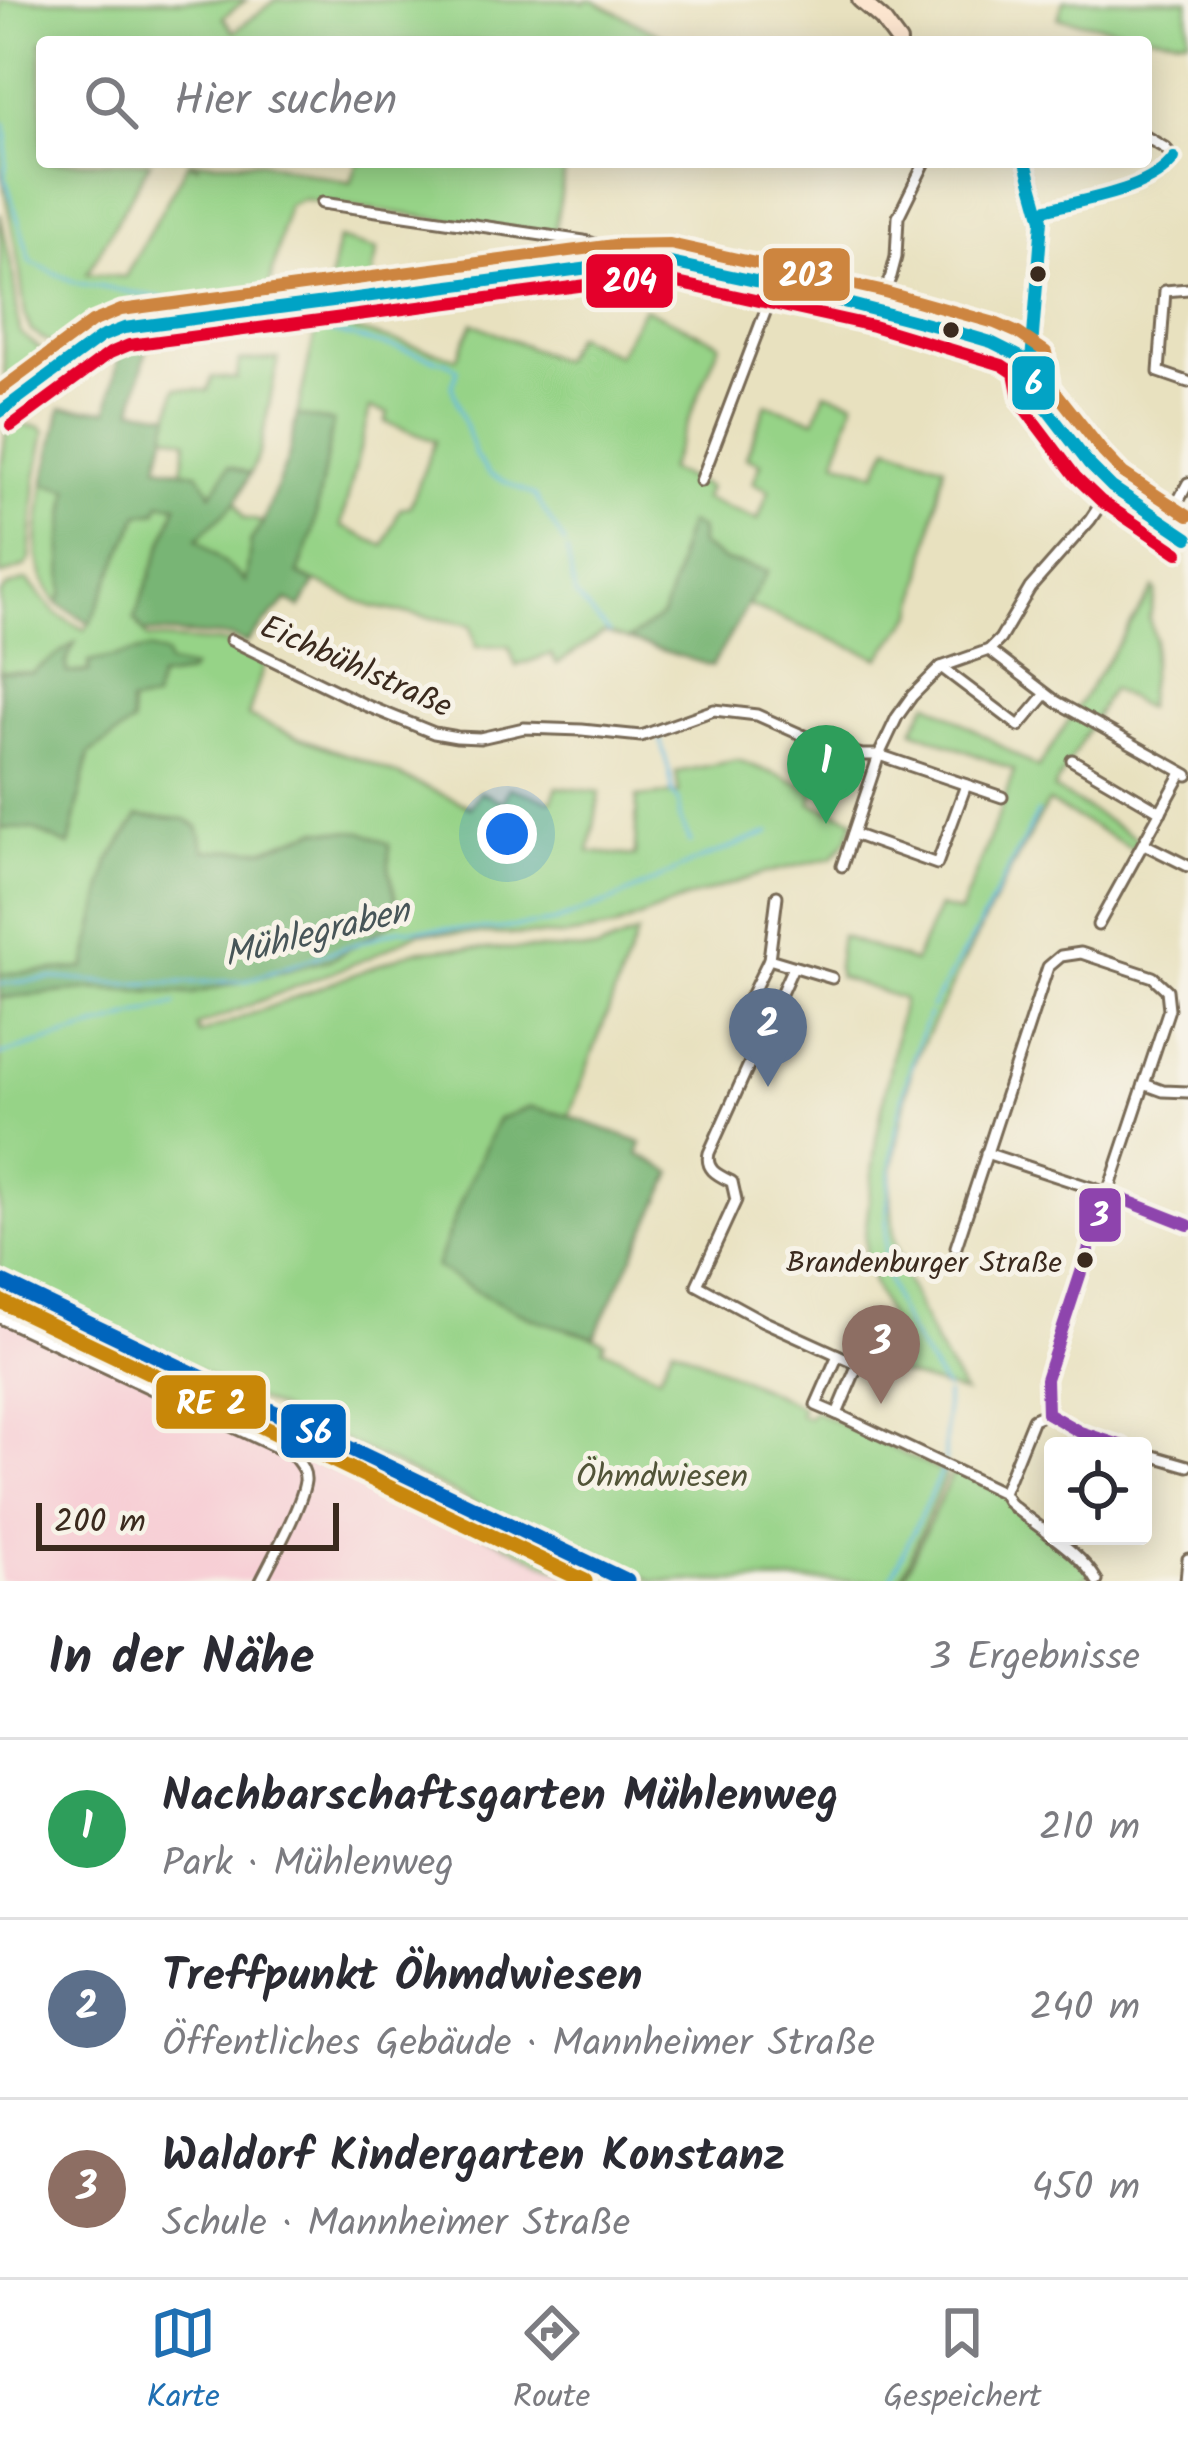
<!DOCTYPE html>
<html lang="de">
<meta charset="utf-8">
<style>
:root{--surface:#fff;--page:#f2f2f3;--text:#2b2b33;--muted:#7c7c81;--line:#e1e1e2;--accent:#1f6fb2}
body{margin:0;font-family:Kalam,sans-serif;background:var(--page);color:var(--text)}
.controls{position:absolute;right:36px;bottom:36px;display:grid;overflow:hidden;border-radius:12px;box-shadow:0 6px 30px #0003}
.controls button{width:108px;height:108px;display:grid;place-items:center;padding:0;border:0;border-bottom:3px solid var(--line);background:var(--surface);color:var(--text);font:60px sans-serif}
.scale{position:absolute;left:36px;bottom:30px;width:303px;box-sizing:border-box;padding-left:12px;border:6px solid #3b2a1e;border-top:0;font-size:33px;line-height:42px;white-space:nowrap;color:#3b2a1e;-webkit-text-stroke:9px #f7f3e8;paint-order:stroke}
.you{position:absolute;left:507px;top:834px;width:42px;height:42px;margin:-30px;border:9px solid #fff;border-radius:50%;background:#1a73e8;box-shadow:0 0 0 18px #1a73e833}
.badge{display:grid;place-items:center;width:78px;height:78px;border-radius:50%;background:var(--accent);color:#fff;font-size:39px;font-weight:700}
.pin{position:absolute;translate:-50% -99px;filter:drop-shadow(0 3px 6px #0008)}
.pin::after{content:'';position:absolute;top:63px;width:42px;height:36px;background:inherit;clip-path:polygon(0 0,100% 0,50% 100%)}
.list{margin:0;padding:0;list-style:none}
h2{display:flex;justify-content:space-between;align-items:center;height:156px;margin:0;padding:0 48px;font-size:51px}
h2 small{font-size:39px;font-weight:400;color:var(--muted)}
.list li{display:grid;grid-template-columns:78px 1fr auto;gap:36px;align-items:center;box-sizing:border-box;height:180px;padding:0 48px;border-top:3px solid var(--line)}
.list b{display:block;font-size:45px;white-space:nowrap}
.list p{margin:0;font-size:39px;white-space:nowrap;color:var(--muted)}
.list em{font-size:39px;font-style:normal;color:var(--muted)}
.icon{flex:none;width:66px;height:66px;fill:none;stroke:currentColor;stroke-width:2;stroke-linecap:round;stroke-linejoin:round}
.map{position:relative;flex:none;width:1188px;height:1581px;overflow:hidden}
.search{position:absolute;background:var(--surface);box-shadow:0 6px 30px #0003;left:36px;right:36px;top:36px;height:132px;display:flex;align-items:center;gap:30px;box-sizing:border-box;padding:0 42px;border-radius:12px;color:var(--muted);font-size:45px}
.sheet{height:696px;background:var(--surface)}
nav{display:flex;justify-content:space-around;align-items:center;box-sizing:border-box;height:168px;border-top:3px solid var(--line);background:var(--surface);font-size:33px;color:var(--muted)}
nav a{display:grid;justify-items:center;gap:6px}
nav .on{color:var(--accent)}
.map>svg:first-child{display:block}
.built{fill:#f7cfd5}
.green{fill:#96d387;stroke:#687e52;stroke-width:3;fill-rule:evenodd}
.forest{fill:#78b574;stroke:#5a7049;stroke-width:3}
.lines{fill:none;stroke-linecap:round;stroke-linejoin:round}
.stream{stroke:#64bae1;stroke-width:3}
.street-casing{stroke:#786a56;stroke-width:15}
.secondary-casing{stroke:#786a56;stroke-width:20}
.street{stroke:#fff;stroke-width:9}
.secondary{stroke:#fce5cf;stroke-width:14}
.bus-1-casing{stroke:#f7f3e8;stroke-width:21}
.bus-2-casing{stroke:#f7f3e8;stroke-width:21}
.bus-3-casing{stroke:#f7f3e8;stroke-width:21}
.bus-4-casing{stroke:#f7f3e8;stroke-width:21}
.bus-1{stroke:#03a3c5;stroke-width:12}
.bus-2{stroke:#e4002b;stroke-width:12}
.bus-3{stroke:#cd853f;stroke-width:12}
.bus-4{stroke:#8e44ad;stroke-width:12}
.rail-1-casing{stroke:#f7f3e8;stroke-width:24}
.rail-2-casing{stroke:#f7f3e8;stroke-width:24}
.rail-1{stroke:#0065bd;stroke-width:15}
.rail-2{stroke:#c88708;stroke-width:15}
.bus-dot{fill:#3b2a1e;stroke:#f7f3e8;stroke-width:4.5}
.labels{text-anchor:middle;stroke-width:10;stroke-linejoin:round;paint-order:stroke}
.bus-label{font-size:30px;fill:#3b2a1e;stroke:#f7f3e8;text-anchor:end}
.street-label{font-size:33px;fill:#3b2a1e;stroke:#f7f3e8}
.park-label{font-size:33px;fill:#525438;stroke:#f7f3e8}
.water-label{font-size:36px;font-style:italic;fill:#475558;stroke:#f7f3e8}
.line-badge{stroke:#f7f3e8;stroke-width:4.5}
.badge-label{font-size:33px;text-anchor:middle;font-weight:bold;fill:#fff}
</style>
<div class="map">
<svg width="1188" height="1581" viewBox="0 0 1188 1581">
<rect width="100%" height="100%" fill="#f7f3e8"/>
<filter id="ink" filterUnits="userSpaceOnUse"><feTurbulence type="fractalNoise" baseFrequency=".00833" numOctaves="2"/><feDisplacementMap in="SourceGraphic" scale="24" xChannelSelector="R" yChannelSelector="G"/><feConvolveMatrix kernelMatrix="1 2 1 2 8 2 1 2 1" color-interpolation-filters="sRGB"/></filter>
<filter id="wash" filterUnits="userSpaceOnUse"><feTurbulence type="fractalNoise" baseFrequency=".004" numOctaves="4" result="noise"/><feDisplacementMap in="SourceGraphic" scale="48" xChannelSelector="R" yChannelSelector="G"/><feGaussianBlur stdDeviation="2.7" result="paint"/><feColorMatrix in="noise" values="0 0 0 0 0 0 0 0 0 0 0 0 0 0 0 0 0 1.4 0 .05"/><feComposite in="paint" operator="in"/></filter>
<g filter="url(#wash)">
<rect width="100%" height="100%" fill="#e8e1bf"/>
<polygon class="built" points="0,1305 262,1427 322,1464 386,1488 583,1581 0,1581"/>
<g class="green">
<polygon points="0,0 246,0 223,17 234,32 276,0 577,0 584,3 586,0 593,0 674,42 42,42 42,162 150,162 87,274 125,277 188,163 199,167 192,162 260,162 351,183 358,162 540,162 565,168 554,236 302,199 288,205 267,297 136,317 95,331 64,352 31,331 25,314 20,272 0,164"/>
<path d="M1064 0H1188V38C1145 37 1102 24 1058 18Z"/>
<polygon points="0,212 13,275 20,333 47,354 51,364 6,394 0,290"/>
<polygon points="338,239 378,250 373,270 374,285 328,292"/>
<path d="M353 304 351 329 457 358 473 323 560 361 575 335 617 355 644 308 720 343 668 470 708 487 704 499 758 520 769 490 753 483 761 463 746 457 766 404 815 420 825 392 854 401 836 460 876 473 889 446 944 465 915 613 879 658 747 605 767 571 725 561 700 545 679 551C677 569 672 602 661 617 653 626 638 634 628 640L604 633 557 664 551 654 516 666 509 646 476 647 471 625 373 607 298 574 313 531 333 422 297 415 315 333 284 325 288 312ZM370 408 388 413 385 422 435 441 410 506 400 509 384 546 341 526Z"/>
<polygon points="278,359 260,451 250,474 229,467 212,495 198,473 182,470 187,440 165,434 176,388 208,391 212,377 237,379 239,361"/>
<polygon points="13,418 15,424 40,427 45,431 36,479 30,559 26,566 0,576 0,478 7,424"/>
<path d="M44 484 69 488 62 540 63 593 57 603C27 561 39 532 44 484Z"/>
<polygon points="236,502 244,518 263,522 251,541 246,583 197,539"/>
<path d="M160 503 178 505 135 619 148 638 232 643 265 662 248 716 297 737 370 763 471 807 480 792 503 802 509 788 551 801 557 787 600 792 589 852 635 856 637 797 679 793 676 772 738 760 816 790 811 803 854 819 848 838 832 858 765 873 685 899 614 928 566 936 419 932 371 957 197 1026 200 1034 414 951 450 948 597 950 637 934 569 1116 530 1107 473 1290 534 1319 570 1328 605 1342 602 1348 659 1376 673 1346 802 1407 799 1414 807 1418 814 1411 946 1474 900 1581H654L578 1544 573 1550 0 1276V998L93 989 192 994 400 918 389 868 318 830 265 849 204 851 198 827 185 820 138 816 109 862 85 968 0 974V828L32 829 69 846 89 754 132 724 130 703 159 678 188 674 191 669 168 664 67 673 66 662 73 645 32 673 0 671V595L7 587 27 580 57 614 85 630C98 611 103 589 113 567 121 549 133 533 139 514Z"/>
<polygon points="1154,588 1156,592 1149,619 1155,639 1146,708 1111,689 1054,789 1138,839 1133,849 1048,802 1004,882 912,1065 892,1170 890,1186 894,1239 901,1268 933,1339 964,1393 885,1369 896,1334 874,1285 866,1258 865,1236 876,1140 903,999 839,977 837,967 841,936 914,962 939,907 960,913 1000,812 1014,770 913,730 928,702 1038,768"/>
<polygon points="0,1297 604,1581 583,1581 386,1488 322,1464 262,1427 0,1305"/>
<polygon points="954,1470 1003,1493 1092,1572 1082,1581 902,1581"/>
</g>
<g class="forest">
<polygon points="150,334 133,409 170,414 158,466 198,473 212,494 229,466 250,474 236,502 197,539 246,582 251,541 263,522 288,458 297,415 333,422 313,531 298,574 315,583 300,608 287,600 246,643 231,637 144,632 134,619 177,505 160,503 156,512 139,514 90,623 57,603 63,593 62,540 69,489 44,484 61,408 108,410 122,341"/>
<polygon points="688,523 700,529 700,545 725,561 768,571 712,666 628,640 662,616 676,574 679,551"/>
<polygon points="75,643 66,662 67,673 89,672 89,662 150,649 166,655 168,664 192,669 188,674 159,678 154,700 130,704 132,724 89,754 69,846 32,829 0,828 0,671 32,673"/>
<polygon points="138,816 185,819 198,827 205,851 265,849 318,830 362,832 389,844 389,868 400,918 332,959 192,994 93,989 0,998 0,974 85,968 109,862"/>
<path d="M530 1107 569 1116 642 1143 638 1154 673 1173 594 1337C573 1329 550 1326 530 1317 497 1304 466 1286 436 1267L462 1198 498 1119Z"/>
</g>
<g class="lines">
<g class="stream">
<polyline points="4,123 7,134 5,177 31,262 77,283 175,300 207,301 219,305"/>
<polyline points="284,320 404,350 446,362 458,369 452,387 476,457 489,474 535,496 565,544"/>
<polyline points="567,551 575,595 609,633"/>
<path d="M659 736C663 752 673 778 672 793L679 801 680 819 691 843"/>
<polyline points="0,984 54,978 125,984 245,981 400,929 497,929 554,922 612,901 696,861 770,832"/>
<polyline points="931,1008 977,930 1038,812"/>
<polyline points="0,1055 176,1004"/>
<path d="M885 1261C887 1178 896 1092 929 1014"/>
<path d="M885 1266C896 1317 917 1346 946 1389"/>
<polyline points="945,1462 946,1394"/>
<polyline points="890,1581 942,1470"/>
</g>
</g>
</g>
<g filter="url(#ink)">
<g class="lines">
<defs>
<g id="street">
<polyline points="1146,137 1165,148 1174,158"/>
<polyline points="322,203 584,241 606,247 616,263"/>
<polyline points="1040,211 1144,183 1167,168 1174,158"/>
<polyline points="1188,289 1165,291 1159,372 1188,382"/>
<polyline points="877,309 891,276 896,257 898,217 925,162"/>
<polyline points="701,481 775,286"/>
<polyline points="1167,522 1188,483"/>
<polyline points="231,640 365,705 434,733 457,737 480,738 524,728 582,730 641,736 714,710 757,715 820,743 862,755 879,755 1002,797"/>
<polyline points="989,650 1057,702 1188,775"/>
<polyline points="941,667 1019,726 1046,694"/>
<polyline points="1072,760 1161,812"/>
<polyline points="853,834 937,864 966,785"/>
<polyline points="1144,844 1188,866"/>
<polyline points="842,866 879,755 897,717 912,696 941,667 989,650 1000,639 1030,588 1090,520 1112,487"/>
<polyline points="777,896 769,959 832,978"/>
<polyline points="1098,925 1182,773"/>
<polyline points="769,959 748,1002 771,1013"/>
<path d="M793 967 709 1153C705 1170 718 1175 732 1182L736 1200 697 1285 763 1321 858 1364 837 1414 1003 1493"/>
<polyline points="1144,1084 1163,1091 1188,1092"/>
<polyline points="986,1153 1107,1193 1188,1225"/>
<polyline points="956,1247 1048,967 1061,956 1081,953 1153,977 1167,990 1169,1009 1046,1379 1047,1413 1080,1432 1123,1446"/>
<path d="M0 1318 293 1455C299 1463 306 1470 305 1481 302 1505 273 1557 261 1581"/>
<polyline points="837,1414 816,1405 838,1355"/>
<polyline points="1143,1453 1188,1466"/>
<path d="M1003 1493 1009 1503C1035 1526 1080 1551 1097 1581"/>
<polyline points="1003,1493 1033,1419 1047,1413"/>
<polyline points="1186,1581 1188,1559"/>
</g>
<g id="secondary">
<polyline points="860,0 882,19 899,42"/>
<polyline points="1026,162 1042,220 1031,362 1035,394 1089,464 1112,487 1188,538"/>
<path d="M0 412 101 337 124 328 155 322 636 262H666C751 279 835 298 918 321 957 331 997 340 1031 362"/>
</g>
</defs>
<use href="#street" class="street-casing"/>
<use href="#secondary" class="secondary-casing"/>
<use href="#street" class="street"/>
<use href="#secondary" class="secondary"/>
<defs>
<g id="bus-1">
<polyline points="1026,162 1042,220 1031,362 1035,394 1089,464 1112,487 1188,538"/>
<path d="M1040 211C1079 200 1150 192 1174 158"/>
<polyline points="0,412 101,337 124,328 636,262 666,262 793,289 947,329 991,342 1031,362"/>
</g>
<polyline id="bus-2" points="11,426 110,353 129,345 617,281 664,280 873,326 1002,365 1014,373 1020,403 1076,477 1101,501 1178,553"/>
<polyline id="bus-3" points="0,390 92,322 121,310 614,245 670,244 881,291 995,323 1018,333 1046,352 1052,387 1103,452 1123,473 1188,516"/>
<polyline id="bus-4" points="1123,1446 1080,1432 1047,1413 1046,1379 1107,1193 1188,1225"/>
</defs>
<use href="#bus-1" class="bus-1-casing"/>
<use href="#bus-2" class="bus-2-casing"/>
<use href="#bus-3" class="bus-3-casing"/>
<use href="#bus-4" class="bus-4-casing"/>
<use href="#bus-1" class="bus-1"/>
<use href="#bus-2" class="bus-2"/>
<use href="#bus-3" class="bus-3"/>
<use href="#bus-4" class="bus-4"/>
<defs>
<polyline id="rail-1" points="0,1281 627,1581"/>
<polyline id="rail-2" points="0,1301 585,1581"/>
</defs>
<use href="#rail-1" class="rail-1-casing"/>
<use href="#rail-2" class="rail-2-casing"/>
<use href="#rail-1" class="rail-1"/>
<use href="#rail-2" class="rail-2"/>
</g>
</g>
<g class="bus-dot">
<circle cx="1038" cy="274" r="10"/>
<circle cx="951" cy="330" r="10"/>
<circle cx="1085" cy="1260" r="10"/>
</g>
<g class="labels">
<g class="bus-label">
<text x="1062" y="1272">Brandenburger Straße</text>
</g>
<g class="street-label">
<text transform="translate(357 665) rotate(24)" y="12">Eichbühlstraße</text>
</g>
<g class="park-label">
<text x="662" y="1487">Öhmdwiesen</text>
</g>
<g class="water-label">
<text transform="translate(316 931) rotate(-14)" y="13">Mühlegraben</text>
</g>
</g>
<g class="line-badge">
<rect x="761" y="246" width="91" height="57" rx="12" fill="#cd853f"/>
<rect x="584" y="252" width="91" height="58" rx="12" fill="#e4002b"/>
<rect x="1010" y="354" width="47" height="58" rx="12" fill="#03a3c5"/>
<rect x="1077" y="1186" width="46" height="58" rx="12" fill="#8e44ad"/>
<rect x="154" y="1373" width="114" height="58" rx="12" fill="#c88708"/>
<rect x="279" y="1402" width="69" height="58" rx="12" fill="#0065bd"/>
</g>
<g class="badge-label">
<text x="806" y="286">203</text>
<text x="630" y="292">204</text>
<text x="1034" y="394">6</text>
<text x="1100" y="1226">3</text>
<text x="211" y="1414">RE 2</text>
<text x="314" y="1443">S6</text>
</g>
</svg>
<div class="controls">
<button><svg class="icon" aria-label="locate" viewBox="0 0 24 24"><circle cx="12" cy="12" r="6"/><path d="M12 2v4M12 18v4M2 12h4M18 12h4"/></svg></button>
</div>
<div class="scale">200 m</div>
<div class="you"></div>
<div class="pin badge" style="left:826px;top:824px;background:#2e9e5b">1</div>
<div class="pin badge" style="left:768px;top:1087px;background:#5c6f8a">2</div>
<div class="pin badge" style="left:881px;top:1404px;background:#8d6e63">3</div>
<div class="search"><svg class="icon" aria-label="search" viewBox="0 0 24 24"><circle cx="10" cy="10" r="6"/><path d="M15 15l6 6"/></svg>Hier suchen</div>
</div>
<section class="sheet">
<h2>In der Nähe<small>3 Ergebnisse</small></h2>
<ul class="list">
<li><span class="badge" style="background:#2e9e5b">1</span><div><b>Nachbarschaftsgarten Mühlenweg</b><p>Park · Mühlenweg</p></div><em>210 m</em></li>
<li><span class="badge" style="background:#5c6f8a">2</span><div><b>Treffpunkt Öhmdwiesen</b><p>Öffentliches Gebäude · Mannheimer Straße</p></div><em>240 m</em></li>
<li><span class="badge" style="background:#8d6e63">3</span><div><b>Waldorf Kindergarten Konstanz</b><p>Schule · Mannheimer Straße</p></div><em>450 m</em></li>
</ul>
</section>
<nav>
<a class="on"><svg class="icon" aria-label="map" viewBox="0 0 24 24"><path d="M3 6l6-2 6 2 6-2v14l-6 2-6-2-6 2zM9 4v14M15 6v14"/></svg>Karte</a>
<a><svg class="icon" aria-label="directions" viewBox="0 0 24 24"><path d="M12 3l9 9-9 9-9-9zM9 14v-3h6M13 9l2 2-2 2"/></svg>Route</a>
<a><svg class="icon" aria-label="saved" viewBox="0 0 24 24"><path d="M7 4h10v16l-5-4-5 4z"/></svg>Gespeichert</a>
</nav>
